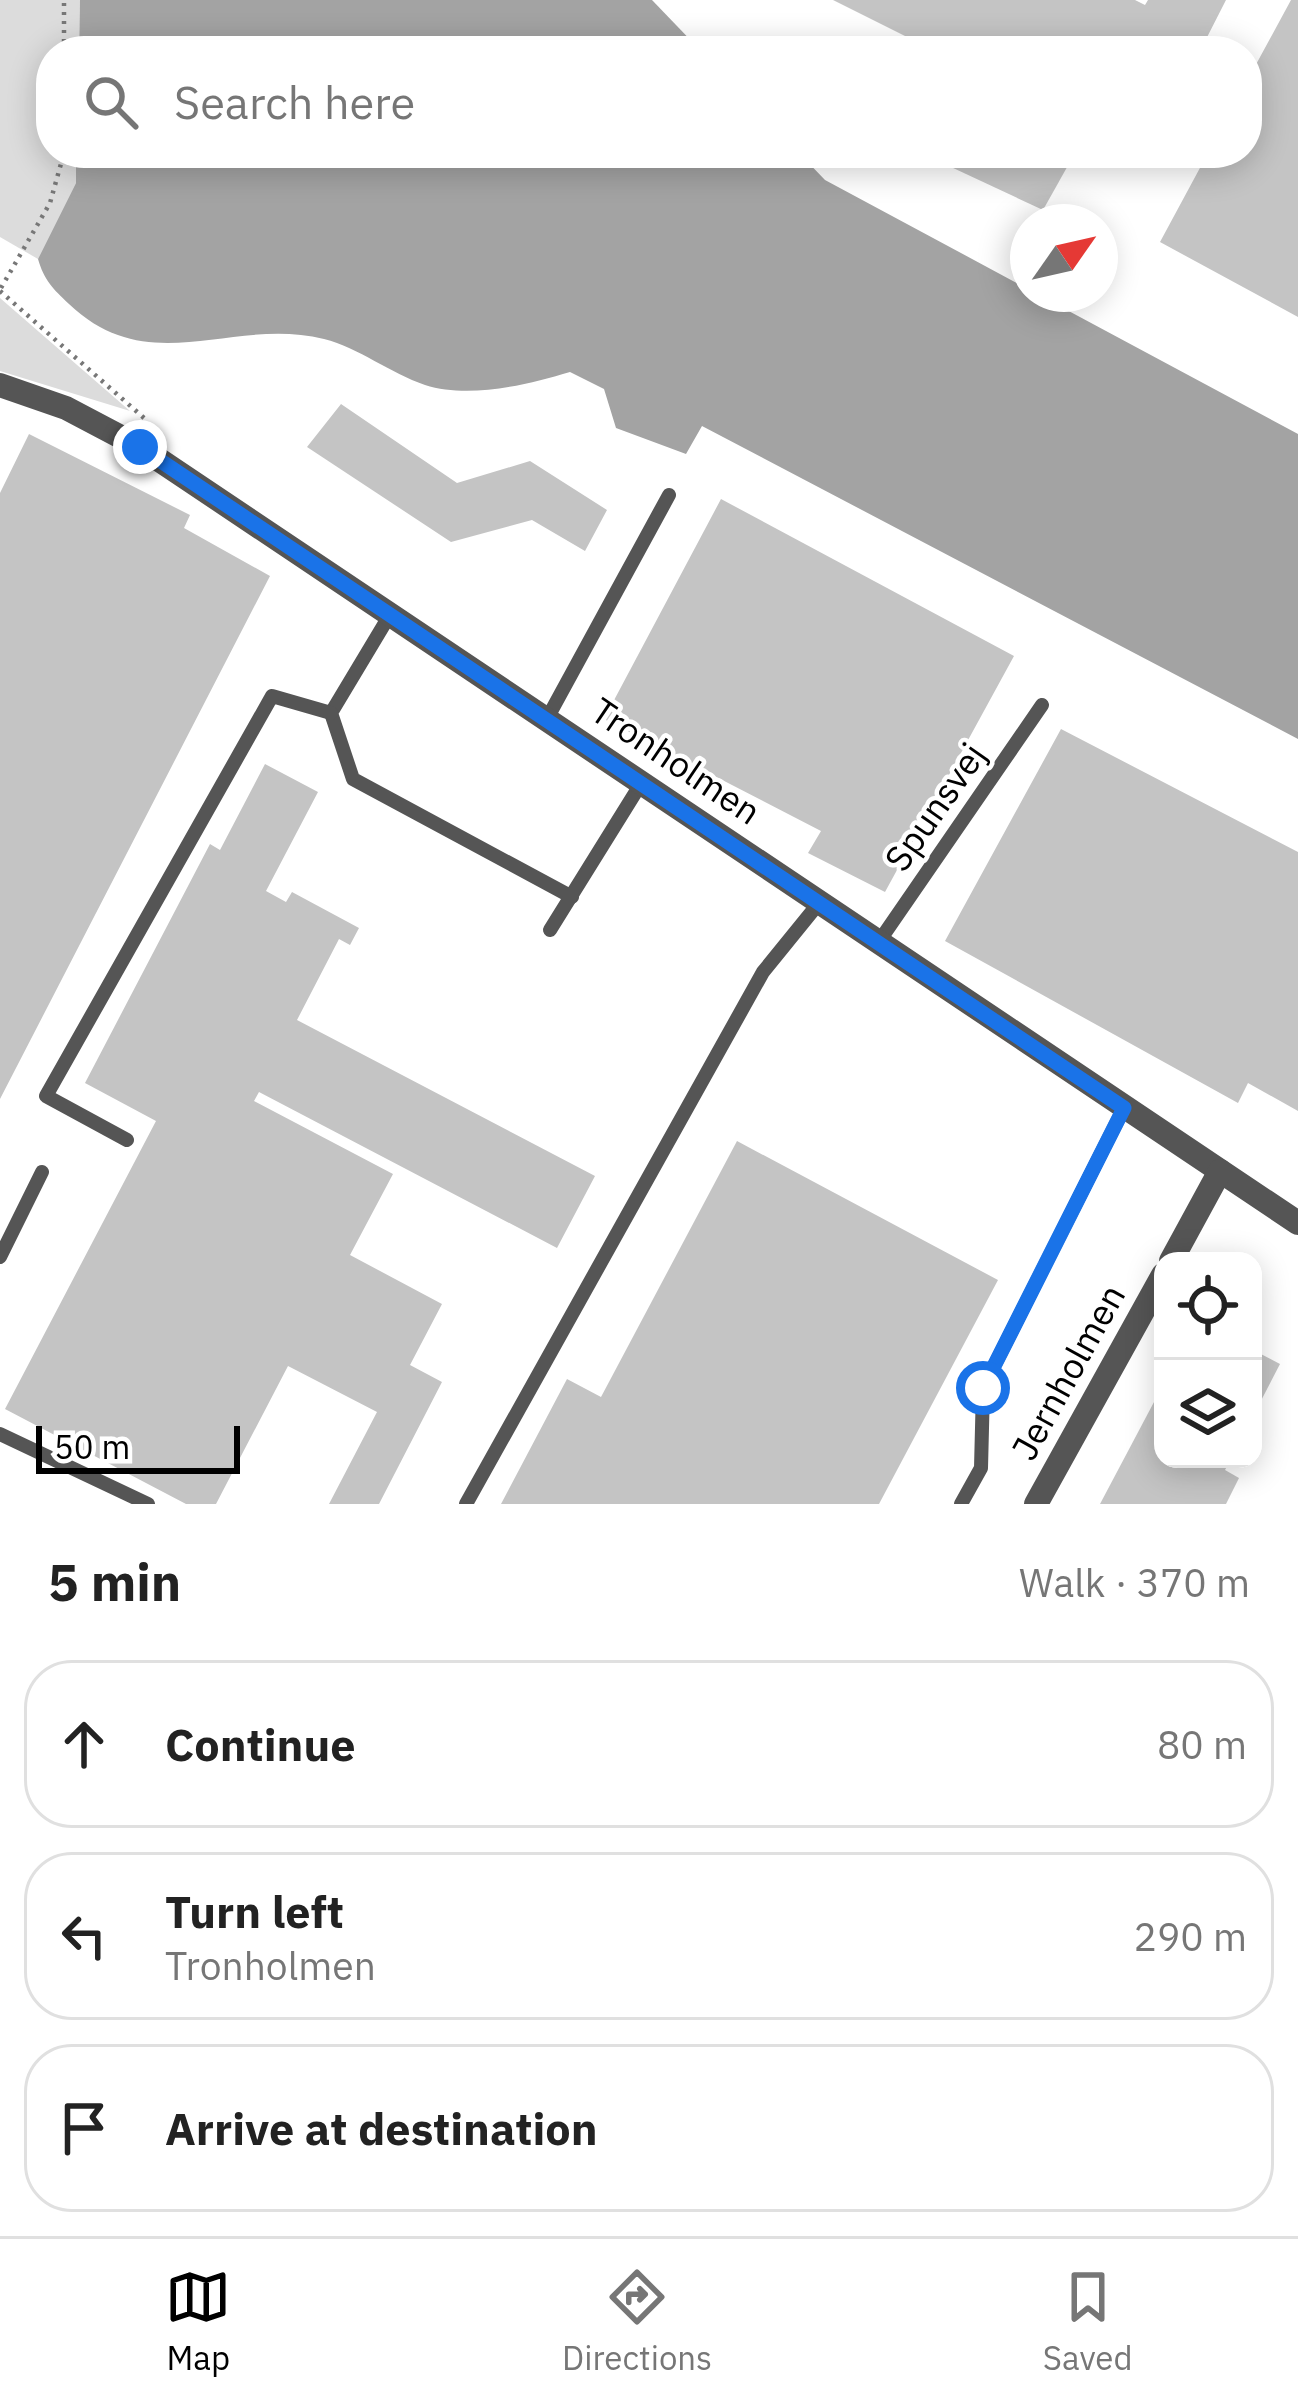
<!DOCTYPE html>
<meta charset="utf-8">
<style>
:root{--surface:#fff;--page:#f6f6f6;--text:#222;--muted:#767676;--line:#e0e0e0;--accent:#000}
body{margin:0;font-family:"IBM Plex Sans",sans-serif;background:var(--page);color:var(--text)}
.controls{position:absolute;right:36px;bottom:36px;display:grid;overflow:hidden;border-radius:24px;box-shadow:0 6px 30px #0003}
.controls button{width:108px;height:108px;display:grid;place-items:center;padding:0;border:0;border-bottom:3px solid var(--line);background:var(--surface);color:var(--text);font:60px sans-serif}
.compass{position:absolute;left:1010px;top:204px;width:108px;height:108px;border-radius:50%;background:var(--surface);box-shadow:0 6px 30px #0003;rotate:56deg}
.scale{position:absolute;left:36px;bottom:30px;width:204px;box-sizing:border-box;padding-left:12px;border:6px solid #000;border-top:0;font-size:33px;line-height:42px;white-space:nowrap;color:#000;-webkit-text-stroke:9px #fff;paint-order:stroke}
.stop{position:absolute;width:36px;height:36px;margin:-27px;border:9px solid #1a73e8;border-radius:50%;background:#fff}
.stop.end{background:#1a73e8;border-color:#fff;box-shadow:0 3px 12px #0008}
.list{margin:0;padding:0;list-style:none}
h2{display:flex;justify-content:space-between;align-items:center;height:156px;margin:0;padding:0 48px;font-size:51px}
h2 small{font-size:39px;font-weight:400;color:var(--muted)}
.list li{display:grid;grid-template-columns:78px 1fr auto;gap:36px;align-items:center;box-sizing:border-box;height:168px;margin:0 24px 24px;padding:0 24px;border:3px solid var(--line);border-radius:48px}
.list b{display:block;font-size:45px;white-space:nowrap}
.list p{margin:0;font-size:39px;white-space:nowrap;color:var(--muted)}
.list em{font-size:39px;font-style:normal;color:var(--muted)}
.icon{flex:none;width:66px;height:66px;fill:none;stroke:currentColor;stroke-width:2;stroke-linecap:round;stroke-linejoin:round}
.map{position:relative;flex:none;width:1298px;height:1504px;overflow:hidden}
.search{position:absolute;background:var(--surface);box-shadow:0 6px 30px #0003;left:36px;right:36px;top:36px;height:132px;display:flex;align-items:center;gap:30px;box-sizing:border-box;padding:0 42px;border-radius:48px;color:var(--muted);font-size:45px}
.sheet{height:732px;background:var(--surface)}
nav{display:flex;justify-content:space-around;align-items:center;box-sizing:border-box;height:168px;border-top:3px solid var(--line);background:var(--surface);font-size:33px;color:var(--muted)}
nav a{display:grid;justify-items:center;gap:6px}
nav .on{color:var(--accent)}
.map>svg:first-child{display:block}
.green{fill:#dcdcdc}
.water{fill:#a3a3a3}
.building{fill:#c4c4c4}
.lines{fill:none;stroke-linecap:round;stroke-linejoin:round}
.path{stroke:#777;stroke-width:4.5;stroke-dasharray:3 6;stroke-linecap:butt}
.lane{stroke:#555;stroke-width:14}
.street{stroke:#555;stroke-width:24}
.route{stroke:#1a73e8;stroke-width:15}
.labels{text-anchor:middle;stroke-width:9;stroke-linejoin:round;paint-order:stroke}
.street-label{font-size:36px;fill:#000;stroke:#fff}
</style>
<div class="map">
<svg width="1298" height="1504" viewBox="0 0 1298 1504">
<rect width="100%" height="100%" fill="#fff"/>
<g class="green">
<polygon points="0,0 80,0 79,51 51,51 51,153 76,153 76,183 38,259 0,237"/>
<polygon points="0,298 130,411 0,371"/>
</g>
<g class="water">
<polygon points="80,0 652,0 701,51 79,51"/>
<path d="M76 153H799L825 180 1028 289V294H1037L1298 434V739L702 426 686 454 616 428 604 389 570 372C527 385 469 399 425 385 390 373 359 348 324 339 231 316 150 381 69 304 53 289 44 280 38 259L76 183Z"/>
</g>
<g class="building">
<polygon points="833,0 1135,0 1145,5 1148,0 1226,0 1200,51 935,51"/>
<polygon points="1291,0 1298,0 1298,317 1160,242 1208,153 1247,153 1247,81"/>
<polygon points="921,153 1075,153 1043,210"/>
<polygon points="1120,153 1146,153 1141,163"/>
<polygon points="341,404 457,483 530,461 607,510 585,551 532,520 451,542 307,447"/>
<polygon points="29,434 190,515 184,528 270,576 0,1099 0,493"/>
<polygon points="721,499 1014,656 885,892 808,853 821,831 604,719"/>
<polygon points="1061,729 1298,852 1298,1111 1248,1083 1238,1103 945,941"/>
<polygon points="265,764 318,792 266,891 286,902 292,892 359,928 350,945 339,939 297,1020 595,1176 557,1248 259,1092 254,1101 393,1174 350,1255 442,1304 410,1365 442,1382 379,1504 329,1504 377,1412 288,1366 216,1504 186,1504 5,1409 156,1121 85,1083 210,844 220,850"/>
<polygon points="737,1141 998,1280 879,1504 501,1504 567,1379 601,1397"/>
<polygon points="1253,1350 1280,1364 1253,1416"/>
<polygon points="1163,1385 1163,1459 1231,1459 1225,1470 1239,1478 1226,1504 1100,1504"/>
</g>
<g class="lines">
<g class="path">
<polyline points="64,51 64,0"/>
<polyline points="1,288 50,203 64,153"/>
<polyline points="0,291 144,418"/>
</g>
<g class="lane">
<polyline points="391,613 331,713 353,779 572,897"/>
<polyline points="548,717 669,495"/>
<polyline points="550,930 642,782"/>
<polyline points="878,943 1042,705"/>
<polyline points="127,1140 46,1096 272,696 331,713"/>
<polyline points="0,1257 42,1172"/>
<polyline points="0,1434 148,1504"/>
<polyline points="466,1504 763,972 819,903"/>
<polyline points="961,1504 981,1468 983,1388 1124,1108"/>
</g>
<g class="street">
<polyline points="0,385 66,408 140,447 1298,1223"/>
<polyline points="1171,1261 1220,1171"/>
<polyline points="1036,1504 1163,1275"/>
</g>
</g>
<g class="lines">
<polyline class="route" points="140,447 1124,1108 983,1388"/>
</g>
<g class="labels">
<g class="street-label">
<text transform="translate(676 761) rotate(34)" y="13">Tronholmen</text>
<text transform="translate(935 807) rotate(-55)" y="13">Spunsvej</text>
<text transform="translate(1068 1372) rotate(-61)" y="13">Jernholmen</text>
</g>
</g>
</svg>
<div class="controls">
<button><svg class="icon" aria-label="locate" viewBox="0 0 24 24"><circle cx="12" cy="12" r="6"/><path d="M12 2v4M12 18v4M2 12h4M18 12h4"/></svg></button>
<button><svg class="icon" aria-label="layers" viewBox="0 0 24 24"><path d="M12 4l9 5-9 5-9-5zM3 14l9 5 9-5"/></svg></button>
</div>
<svg class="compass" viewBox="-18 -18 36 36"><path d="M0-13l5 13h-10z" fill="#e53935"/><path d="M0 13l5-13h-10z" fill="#767676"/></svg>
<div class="scale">50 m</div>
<div class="stop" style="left:983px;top:1388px"></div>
<div class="stop end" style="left:140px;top:447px"></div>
<div class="search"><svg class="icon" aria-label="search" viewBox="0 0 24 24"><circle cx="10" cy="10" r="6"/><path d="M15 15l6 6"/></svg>Search here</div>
</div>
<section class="sheet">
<h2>5 min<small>Walk · 370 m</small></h2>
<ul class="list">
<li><svg class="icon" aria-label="ahead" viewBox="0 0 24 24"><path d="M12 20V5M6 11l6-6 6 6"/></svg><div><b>Continue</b></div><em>80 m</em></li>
<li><svg class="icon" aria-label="left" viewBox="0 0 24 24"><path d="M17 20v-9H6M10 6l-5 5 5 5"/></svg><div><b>Turn left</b><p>Tronholmen</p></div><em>290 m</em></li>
<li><svg class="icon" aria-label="arrive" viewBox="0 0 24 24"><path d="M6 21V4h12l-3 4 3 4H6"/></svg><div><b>Arrive at destination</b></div></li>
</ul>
</section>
<nav>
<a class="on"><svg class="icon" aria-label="map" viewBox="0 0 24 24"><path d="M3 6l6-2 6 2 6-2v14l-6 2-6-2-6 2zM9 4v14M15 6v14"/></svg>Map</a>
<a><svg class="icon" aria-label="directions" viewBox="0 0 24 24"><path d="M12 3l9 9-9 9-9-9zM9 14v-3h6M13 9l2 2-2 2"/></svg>Directions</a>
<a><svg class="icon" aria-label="saved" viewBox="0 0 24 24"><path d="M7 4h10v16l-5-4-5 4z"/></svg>Saved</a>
</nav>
